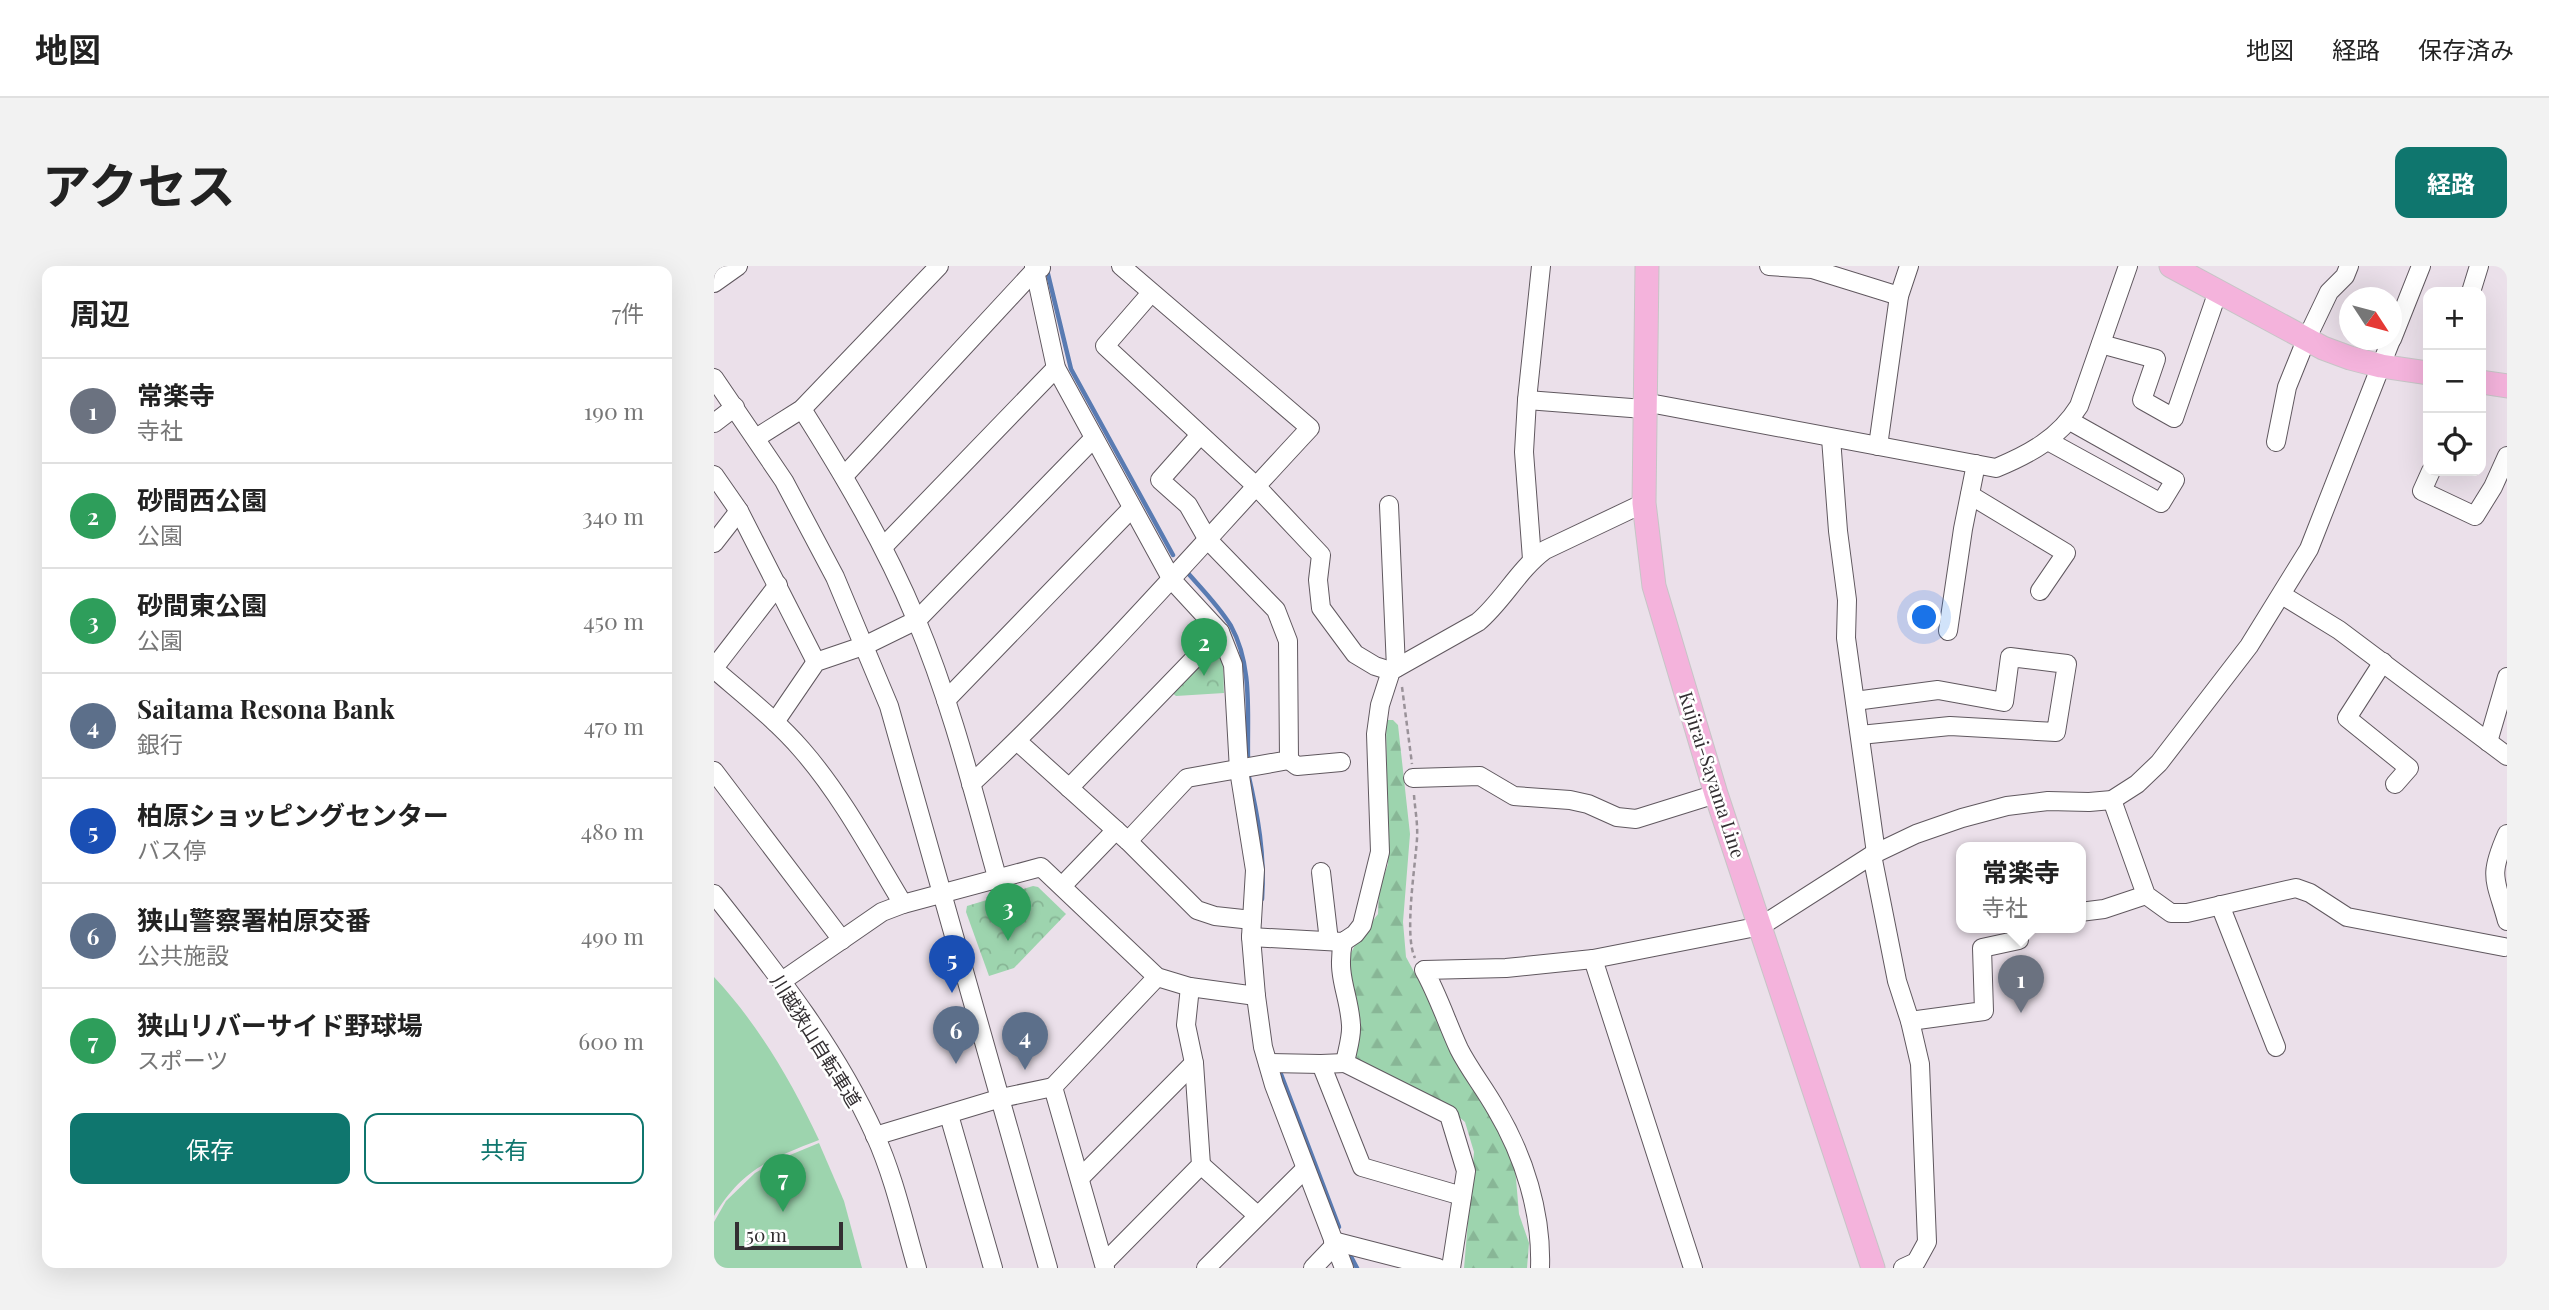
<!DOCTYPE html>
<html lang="ja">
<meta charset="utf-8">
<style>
:root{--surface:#fff;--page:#f2f2f2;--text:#222;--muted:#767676;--line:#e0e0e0;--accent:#0f766e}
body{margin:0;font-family:"Playfair Display","Noto Sans JP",serif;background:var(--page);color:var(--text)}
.controls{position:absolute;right:21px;top:21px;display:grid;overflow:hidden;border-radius:14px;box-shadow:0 7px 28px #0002}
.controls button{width:63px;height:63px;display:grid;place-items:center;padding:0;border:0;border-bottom:2px solid var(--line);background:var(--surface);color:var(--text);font:35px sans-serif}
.compass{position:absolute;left:1625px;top:21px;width:63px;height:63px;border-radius:50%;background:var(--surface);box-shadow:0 7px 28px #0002;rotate:126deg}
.scale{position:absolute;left:21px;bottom:18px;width:108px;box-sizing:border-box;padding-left:7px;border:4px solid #332f32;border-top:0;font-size:19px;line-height:24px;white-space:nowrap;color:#332f32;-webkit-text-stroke:5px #fff;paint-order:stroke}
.you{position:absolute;left:1211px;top:352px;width:24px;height:24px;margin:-18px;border:5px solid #fff;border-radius:50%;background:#1a73e8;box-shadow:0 0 0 10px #1a73e833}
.badge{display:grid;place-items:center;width:46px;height:46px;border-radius:50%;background:var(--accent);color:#fff;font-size:23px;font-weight:700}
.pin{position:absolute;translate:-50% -58px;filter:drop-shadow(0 2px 4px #0008)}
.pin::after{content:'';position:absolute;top:37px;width:24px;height:21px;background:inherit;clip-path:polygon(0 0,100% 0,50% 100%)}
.popup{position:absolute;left:1242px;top:576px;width:130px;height:91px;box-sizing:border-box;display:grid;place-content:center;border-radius:14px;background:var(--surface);filter:drop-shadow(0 2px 5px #0005);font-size:23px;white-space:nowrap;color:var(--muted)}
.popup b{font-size:26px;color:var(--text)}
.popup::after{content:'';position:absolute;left:50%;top:100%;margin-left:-14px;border:14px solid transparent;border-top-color:var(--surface)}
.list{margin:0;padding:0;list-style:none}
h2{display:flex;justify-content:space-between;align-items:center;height:91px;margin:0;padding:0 28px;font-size:30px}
h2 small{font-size:23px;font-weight:400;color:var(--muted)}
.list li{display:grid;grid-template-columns:46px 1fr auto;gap:21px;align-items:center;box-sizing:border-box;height:105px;padding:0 28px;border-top:2px solid var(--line)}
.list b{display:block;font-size:26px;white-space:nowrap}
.list p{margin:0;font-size:23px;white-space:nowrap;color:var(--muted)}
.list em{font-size:23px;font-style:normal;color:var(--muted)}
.actions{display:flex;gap:14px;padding:21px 28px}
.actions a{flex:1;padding:16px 0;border:2px solid var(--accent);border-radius:14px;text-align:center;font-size:24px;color:var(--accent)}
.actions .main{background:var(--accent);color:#fff}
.icon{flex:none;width:38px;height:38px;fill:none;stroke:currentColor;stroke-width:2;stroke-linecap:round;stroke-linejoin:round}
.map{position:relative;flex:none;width:1793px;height:1002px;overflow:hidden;border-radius:14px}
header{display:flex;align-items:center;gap:42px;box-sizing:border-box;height:98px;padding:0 35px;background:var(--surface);border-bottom:2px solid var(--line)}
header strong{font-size:33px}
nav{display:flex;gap:38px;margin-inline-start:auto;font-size:24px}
.intro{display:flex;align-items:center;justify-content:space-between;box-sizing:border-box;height:168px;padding:0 42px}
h1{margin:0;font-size:49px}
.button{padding:18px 32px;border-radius:14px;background:var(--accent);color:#fff;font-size:24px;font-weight:700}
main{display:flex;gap:42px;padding:0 42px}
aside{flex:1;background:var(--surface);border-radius:14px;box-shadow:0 7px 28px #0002}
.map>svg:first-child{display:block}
.green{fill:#9dd4ae}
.forest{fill:url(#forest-firs)}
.park{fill:url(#park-crowns)}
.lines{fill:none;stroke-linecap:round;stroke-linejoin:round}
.stream{stroke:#597bb2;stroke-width:4.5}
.minor-casing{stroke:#60585f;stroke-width:20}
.major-casing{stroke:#c6c5c6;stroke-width:25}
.path{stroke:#9a9299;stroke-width:2.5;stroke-dasharray:5 3.5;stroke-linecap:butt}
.minor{stroke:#fff;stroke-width:18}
.major{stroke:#f4b3dc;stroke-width:23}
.labels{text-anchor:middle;stroke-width:5;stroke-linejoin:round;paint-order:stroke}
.street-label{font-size:19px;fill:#332f32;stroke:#fff}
</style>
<header>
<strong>地図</strong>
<nav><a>地図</a><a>経路</a><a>保存済み</a></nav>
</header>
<div class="intro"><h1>アクセス</h1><a class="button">経路</a></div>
<main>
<aside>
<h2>周辺<small>7件</small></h2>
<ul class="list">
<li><span class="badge" style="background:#6b7280">1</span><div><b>常楽寺</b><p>寺社</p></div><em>190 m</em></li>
<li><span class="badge" style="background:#2e9e5b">2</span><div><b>砂間西公園</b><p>公園</p></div><em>340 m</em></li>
<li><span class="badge" style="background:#2e9e5b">3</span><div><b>砂間東公園</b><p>公園</p></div><em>450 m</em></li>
<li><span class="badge" style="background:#5c6f8a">4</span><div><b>Saitama Resona Bank</b><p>銀行</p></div><em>470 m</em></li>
<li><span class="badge" style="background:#1a4fb4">5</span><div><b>柏原ショッピングセンター</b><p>バス停</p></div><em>480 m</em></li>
<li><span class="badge" style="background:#5c6f8a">6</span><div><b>狭山警察署柏原交番</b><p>公共施設</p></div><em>490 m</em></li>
<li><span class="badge" style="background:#2e9e5b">7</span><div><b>狭山リバーサイド野球場</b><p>スポーツ</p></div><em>600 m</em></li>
</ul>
<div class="actions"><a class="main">保存</a><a>共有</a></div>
</aside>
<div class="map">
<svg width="1793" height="1002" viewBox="0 0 1793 1002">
<defs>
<pattern id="forest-firs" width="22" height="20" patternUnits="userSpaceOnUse" patternTransform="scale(1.75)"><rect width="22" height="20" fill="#9dd4ae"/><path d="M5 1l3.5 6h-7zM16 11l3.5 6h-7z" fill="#88b696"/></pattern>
<pattern id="park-crowns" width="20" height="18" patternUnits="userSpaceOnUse" patternTransform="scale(1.75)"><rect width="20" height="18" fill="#9dd4ae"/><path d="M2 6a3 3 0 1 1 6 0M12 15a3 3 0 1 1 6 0" fill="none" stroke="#88b696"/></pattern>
</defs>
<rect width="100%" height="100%" fill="#ebe0ea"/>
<g class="green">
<path d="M0 711C44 758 78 816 105 874 56 893 28 903 0 950Z"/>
<polygon points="105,877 130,935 148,1002 0,1002 0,956 12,935 41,907 64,894"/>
</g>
<polygon class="forest" points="672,454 679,454 684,459 696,568 689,656 692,691 787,866 801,901 805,948 815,977 813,1002 750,1002 760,886 751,856 724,833 641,794 647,757 638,727 636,689 643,675 664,648 665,624 674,598"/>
<g class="park">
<path d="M497 382C513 392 509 410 510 427L462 430 456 425Z"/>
<polygon points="319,620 324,621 352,648 300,702 275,710 252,646 253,640"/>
</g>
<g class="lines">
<g class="stream">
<polyline points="333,4 357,103 459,289"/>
<path d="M472 305C487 322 505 340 517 360 539 400 533 448 534 493"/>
<path d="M534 507C544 550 551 589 548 633"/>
<polyline points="565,803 625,961"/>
<polyline points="634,985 643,1002"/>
</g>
<defs>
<g id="minor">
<polyline points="320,0 342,102 458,314 506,366 519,399 525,504 541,604 537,671 542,730 549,781 560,819 630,1002"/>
<polyline points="1055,0 1098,3 1185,30"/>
<polyline points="0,17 24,0"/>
<polyline points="1757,26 1765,0"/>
<polyline points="437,27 391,80 542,220 607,289 604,314 607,342 641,388 661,400 677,405"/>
<polyline points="1678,73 1707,0"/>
<polyline points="1387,78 1442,93 1428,134 1460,152 1504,25"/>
<polyline points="0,112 70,215 121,311 175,440 334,1002"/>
<polyline points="813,134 930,143"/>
<path d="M930 136 1282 202C1316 188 1345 172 1365 140L1414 0"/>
<path d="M88 143C131 211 171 279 202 353 237 436 259 525 283 611"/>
<polyline points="0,157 21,141"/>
<polyline points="42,172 88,143 225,0"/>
<polyline points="1117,172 1124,265 1133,334 1132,372 1162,587"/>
<polyline points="1334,175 1447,237 1461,214 1356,155"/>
<polyline points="1562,176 1573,121 1592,74 1615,26 1631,10 1635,0"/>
<polyline points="1164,180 1185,30 1195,0"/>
<polyline points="1717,205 1708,225 1761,250 1779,221 1793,190"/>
<polyline points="0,209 25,245 102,396"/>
<polyline points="130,210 321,4 327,2"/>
<polyline points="1256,229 1352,287 1326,325"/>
<polyline points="675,239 682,402"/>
<polyline points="0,277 25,245"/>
<polyline points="169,281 342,102"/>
<polyline points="818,293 810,186 813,134 827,0"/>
<polyline points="1568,329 1625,364 1793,490"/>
<polyline points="1234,365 1249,263 1262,198"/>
<polyline points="1669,396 1633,452 1695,502 1681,518"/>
<polyline points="0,402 64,319"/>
<path d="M0 403C30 429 62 454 88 484 128 530 157 585 189 638"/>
<polyline points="232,434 418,242"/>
<polyline points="1141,435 1224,424 1290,436 1296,391 1353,398 1342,466 1236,460 1146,469"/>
<polyline points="61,456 102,396 152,379 203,354 380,172"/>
<polyline points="303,475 414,575 483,644 501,650 538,654"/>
<polyline points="1774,476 1793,411"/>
<polyline points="575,494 583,500 627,496"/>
<polyline points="0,505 128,674"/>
<polyline points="699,512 766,510 800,530 856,534 874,538 903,551 922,553 1002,528"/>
<path d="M257 518C377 406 484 282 596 162L407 0"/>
<polyline points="355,522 506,366"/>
<polyline points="1398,534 1432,629 1457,647 1473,647 1582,622 1596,627 1633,651 1790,681"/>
<path d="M1793 568C1774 611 1781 612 1793 655"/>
<polyline points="414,575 473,512 575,494 574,375 562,344 494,274 474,239 446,214 486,169"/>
<polyline points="1158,589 1183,715 1196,755 1206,798 1213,976 1202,996 1189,1002"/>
<polyline points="607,606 615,675"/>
<polyline points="349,619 402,564"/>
<path d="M0 628C60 704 121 780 161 869 180 911 190 957 203 1002"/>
<polyline points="1506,639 1562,781"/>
<polyline points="1366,646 1390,643 1432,629"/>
<path d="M537 671 629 676 641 668 648 659 666 586 662 468 666 439 677 405 764 356C789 335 804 304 831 284L930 237"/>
<path d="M629 676C622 711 635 727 637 759 638 771 633 785 631 797L735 849 752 905 737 1002"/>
<polyline points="879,693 979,1002"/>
<polyline points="68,715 168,646 189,638 327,601 443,711 476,721 542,730"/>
<polyline points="1196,755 1270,745 1268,682 1305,674 1303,661"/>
<polyline points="554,797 607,798"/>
<polyline points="631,797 607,798 648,901 748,930"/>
<polyline points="235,849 279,1002"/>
<polyline points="161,870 287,832 339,821"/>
<polyline points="487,899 543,949"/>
<polyline points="366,912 480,797"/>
<polyline points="619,975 724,1002"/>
<polyline points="390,997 487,899 480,797 472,759 476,721"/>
<polyline points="391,1002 339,821 443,711"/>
<polyline points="492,1002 591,903"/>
<polyline points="599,1002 620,980"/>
<path d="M826 1002C828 947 810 890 782 843 771 823 755 803 745 783 733 757 724 729 710 704L792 702 879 693 1047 660 1158 589 1202 568 1248 552 1293 540 1334 535 1375 536 1398 534 1423 518 1445 497 1535 380 1595 283 1677 74"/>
</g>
<g id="major">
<polyline points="933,0 930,237 940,320 1002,528 1159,1002"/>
<polyline points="1457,0 1609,82 1636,92 1667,100 1714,107"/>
<polyline points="1767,116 1793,120"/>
</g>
</defs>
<use href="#minor" class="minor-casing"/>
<use href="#major" class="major-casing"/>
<g class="path">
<polyline points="688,421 698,498"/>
<path d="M700 529C701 543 704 558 703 573 701 602 690 670 701 692"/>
</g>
<use href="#minor" class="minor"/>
<use href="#major" class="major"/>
</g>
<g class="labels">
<g class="street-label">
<text transform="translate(998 509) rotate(72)" y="7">Kujirai-Sayama Line</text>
<text transform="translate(102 775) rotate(58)" y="7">川越狭山自転車道</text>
</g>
</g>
</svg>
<div class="controls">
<button>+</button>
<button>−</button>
<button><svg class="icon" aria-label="locate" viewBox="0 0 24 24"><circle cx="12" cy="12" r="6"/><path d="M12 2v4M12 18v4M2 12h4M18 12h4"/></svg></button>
</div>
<svg class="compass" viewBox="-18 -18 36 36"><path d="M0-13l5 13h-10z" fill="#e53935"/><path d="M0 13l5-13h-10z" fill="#767676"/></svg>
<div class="scale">50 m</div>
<div class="you"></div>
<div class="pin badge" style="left:1307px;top:747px;background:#6b7280">1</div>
<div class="popup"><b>常楽寺</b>寺社</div>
<div class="pin badge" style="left:490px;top:410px;background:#2e9e5b">2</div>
<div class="pin badge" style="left:294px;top:675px;background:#2e9e5b">3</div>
<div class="pin badge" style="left:311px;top:804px;background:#5c6f8a">4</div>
<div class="pin badge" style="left:238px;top:727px;background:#1a4fb4">5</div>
<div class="pin badge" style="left:242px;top:798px;background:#5c6f8a">6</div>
<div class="pin badge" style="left:69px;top:946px;background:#2e9e5b">7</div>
</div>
</main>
